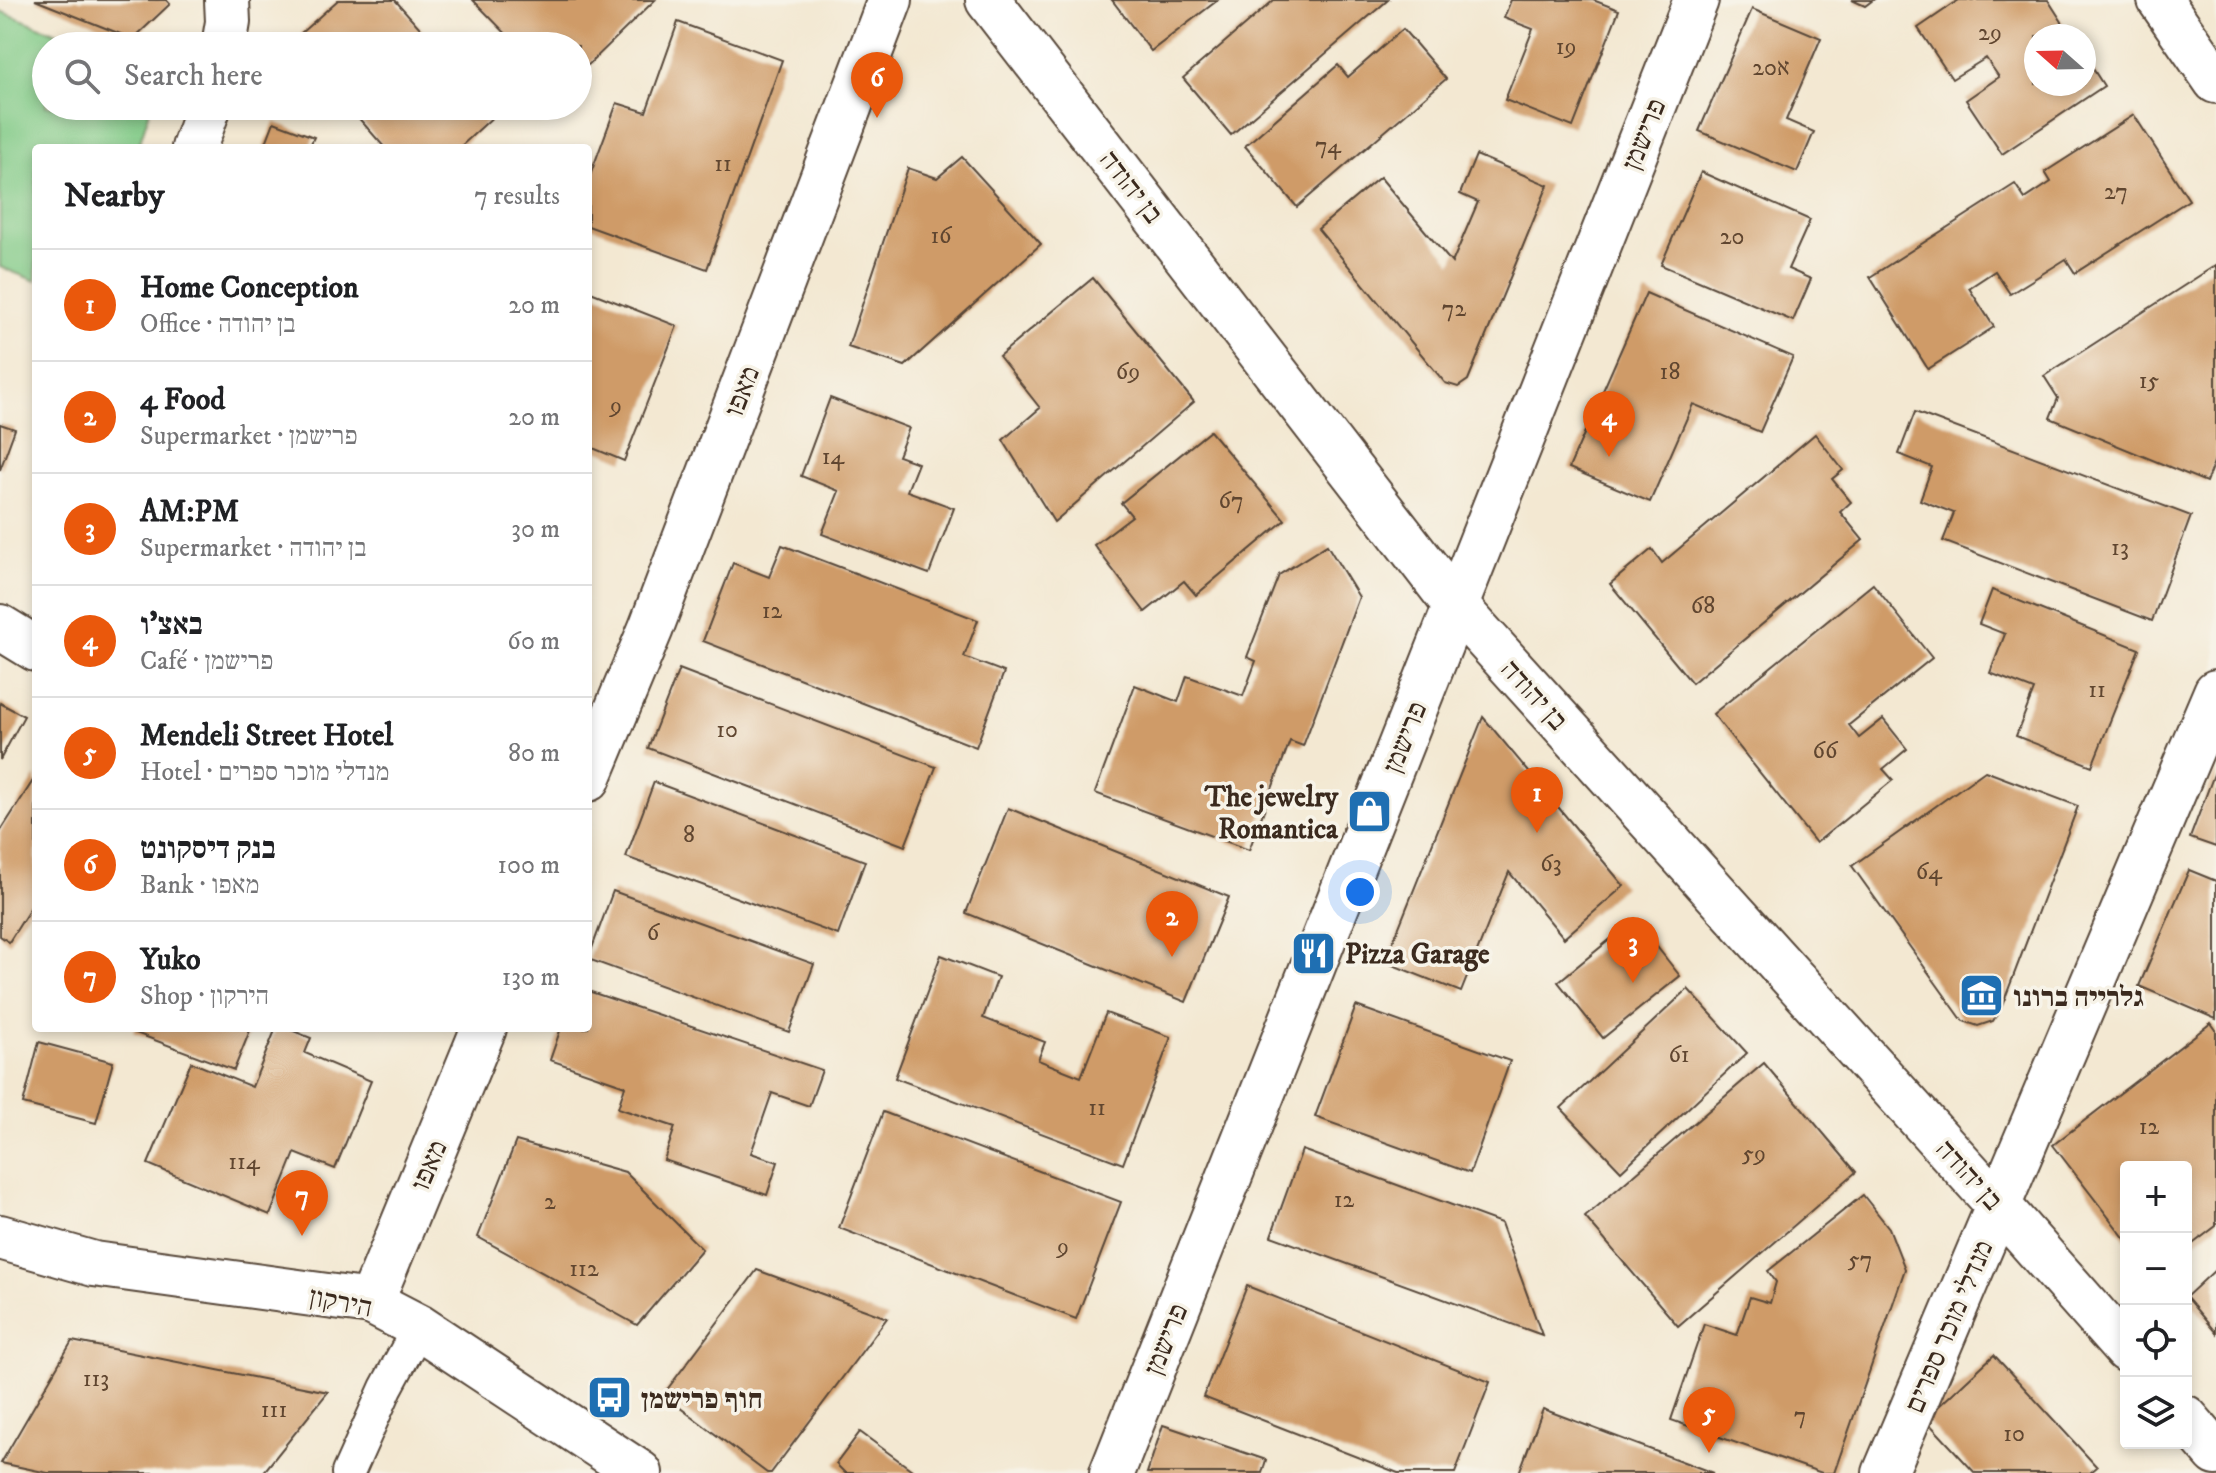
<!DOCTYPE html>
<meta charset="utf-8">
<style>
:root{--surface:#fff;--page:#f2f2f2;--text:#202124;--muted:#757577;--line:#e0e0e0;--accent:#ea580c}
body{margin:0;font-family:"IM FELL DW Pica","Frank Ruhl Libre",serif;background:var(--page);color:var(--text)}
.controls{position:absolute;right:24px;bottom:24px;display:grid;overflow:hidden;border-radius:8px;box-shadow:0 4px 12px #0003}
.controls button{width:72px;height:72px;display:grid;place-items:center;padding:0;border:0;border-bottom:2px solid var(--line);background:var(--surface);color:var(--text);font:40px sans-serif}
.compass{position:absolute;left:2024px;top:24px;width:72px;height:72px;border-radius:50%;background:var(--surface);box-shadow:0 4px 12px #0003;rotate:290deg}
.you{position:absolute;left:1360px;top:892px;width:28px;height:28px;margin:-20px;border:6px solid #fff;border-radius:50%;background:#1a73e8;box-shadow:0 0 0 12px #1a73e833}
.badge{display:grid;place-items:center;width:52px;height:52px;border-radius:50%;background:var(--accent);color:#fff;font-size:26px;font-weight:700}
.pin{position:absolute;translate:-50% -66px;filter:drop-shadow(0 2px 4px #0008)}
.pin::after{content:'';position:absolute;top:42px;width:28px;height:24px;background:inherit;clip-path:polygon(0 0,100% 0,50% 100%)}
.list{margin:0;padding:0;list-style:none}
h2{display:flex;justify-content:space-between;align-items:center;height:104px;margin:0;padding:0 32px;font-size:34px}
h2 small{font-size:26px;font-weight:400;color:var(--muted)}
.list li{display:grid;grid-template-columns:52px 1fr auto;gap:24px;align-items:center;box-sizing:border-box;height:112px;padding:0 32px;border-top:2px solid var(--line)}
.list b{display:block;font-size:30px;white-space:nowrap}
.list p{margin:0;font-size:26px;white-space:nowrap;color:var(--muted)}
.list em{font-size:26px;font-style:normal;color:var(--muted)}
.icon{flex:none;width:44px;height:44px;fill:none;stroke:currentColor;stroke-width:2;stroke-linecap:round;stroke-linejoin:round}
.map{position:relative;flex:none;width:2216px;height:1473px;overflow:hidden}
.search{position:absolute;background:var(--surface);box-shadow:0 4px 12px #0003;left:32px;top:32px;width:560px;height:88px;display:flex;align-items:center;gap:20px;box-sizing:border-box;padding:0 28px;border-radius:44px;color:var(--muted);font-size:30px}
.panel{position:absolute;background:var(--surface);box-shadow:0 4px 12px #0003;left:32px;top:144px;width:560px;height:888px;border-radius:8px}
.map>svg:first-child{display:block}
.green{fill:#81ca87;stroke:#5e7a52;stroke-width:2}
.building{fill:#cf9b68}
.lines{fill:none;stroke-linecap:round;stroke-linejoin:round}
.service-casing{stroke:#574639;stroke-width:36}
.minor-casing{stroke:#574639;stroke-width:48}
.tertiary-casing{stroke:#574639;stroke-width:48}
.secondary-casing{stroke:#574639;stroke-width:48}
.service{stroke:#fff;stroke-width:32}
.minor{stroke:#fff;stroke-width:44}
.tertiary{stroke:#fff;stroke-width:44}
.secondary{stroke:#fff;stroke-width:44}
.labels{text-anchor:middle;stroke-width:7;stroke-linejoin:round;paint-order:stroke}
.number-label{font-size:24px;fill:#604630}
.street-label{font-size:28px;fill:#3b2a1e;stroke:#f7f3e8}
.poi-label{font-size:28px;font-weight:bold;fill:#3b2a1e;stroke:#f7f3e8;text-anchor:start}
</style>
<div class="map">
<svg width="2216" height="1473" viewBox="0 0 2216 1473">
<rect width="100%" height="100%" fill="#f7f3e8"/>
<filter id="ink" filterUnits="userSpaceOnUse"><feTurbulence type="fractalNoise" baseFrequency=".0125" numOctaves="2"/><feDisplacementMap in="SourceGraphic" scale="16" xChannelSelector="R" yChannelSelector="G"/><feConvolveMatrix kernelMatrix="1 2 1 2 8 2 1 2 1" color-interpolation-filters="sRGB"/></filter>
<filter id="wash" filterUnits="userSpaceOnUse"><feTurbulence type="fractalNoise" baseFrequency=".006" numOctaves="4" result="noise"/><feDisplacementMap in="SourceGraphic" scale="32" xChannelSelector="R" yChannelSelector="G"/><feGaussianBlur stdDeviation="1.8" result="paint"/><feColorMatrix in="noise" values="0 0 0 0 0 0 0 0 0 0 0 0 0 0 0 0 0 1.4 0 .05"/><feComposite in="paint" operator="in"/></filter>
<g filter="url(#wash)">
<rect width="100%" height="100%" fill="#f3e8d2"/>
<polygon class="green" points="0,11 90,46 46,46 46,106 151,106 138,148 36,148 36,281 0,267"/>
<g id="blocks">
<g class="building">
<polygon points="35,0 166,0 170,4 133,39"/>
<polygon points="338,0 395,0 436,46 313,46 301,33"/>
<polygon points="473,0 655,0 578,75 578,46 518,46"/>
<polygon points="1112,0 1218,0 1151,51"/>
<polygon points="1274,0 1388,0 1231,135 1183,78"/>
<polygon points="1511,0 1593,0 1619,10 1573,127 1505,100 1533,29 1504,18"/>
<polygon points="1852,0 1873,0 1865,6"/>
<polygon points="1959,0 2048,0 2071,36 2036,36 2036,84 2084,84 2084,55 2104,86 2002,154 1966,100 1999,77 1986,58 1952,79 1918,28"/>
<polygon points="1752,9 1821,38 1786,120 1814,132 1797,172 1699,131"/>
<polygon points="678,22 782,60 707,269 588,226 588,181 617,103 646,112"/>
<polygon points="1403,29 1446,79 1297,207 1245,146 1338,65 1348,77"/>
<polygon points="348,106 489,106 496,114 459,148 385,148"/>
<polygon points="2134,115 2189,200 2075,273 2066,259 2010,294 1995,271 1969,288 1994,327 1928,369 1870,277 2015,184 2025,199 2051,182 2045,172"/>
<polygon points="274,122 314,137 309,148 264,148"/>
<polygon points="1476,155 1548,185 1468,380 1458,387 1445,383 1318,229 1380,177 1452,263 1478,202 1460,194"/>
<polygon points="962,157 1041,244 905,366 848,347 908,168 937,178"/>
<polygon points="1701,172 1810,220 1788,269 1811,279 1793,321 1661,265"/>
<polygon points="2216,265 2216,457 2206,482 2050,418 2058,398 2044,376"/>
<polygon points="1093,278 1194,402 1054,522 1003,440 1040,408 999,356"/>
<polygon points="588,291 677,326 624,461 588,446"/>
<polygon points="1646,293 1793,357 1760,432 1693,404 1650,502 1569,468"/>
<polygon points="830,398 909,428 898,456 918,463 907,491 954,508 929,574 822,534 839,491 801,476"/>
<polygon points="1915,412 2191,516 2152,621 1943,541 1954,513 1920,500 1932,467 1899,454"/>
<polygon points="0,424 15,429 0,470"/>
<polygon points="1210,431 1285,520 1196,595 1184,581 1145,612 1094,545 1132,516 1121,503"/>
<polygon points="1815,434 1843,470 1832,479 1851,502 1840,512 1863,540 1692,683 1610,584 1652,549 1662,563"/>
<polygon points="782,545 978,620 964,657 1004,672 976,747 703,641 733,563 769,577"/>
<polygon points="1327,545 1359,597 1303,746 1290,741 1249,850 1095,793 1135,685 1178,702 1187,676 1243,696 1256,661 1247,657 1279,575"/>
<polygon points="1873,584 1932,658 1849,725 1859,738 1883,719 1907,749 1883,769 1893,780 1816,843 1713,714"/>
<polygon points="1992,590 2139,649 2092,766 2016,736 2034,690 1990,673 2005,634 1979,624"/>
<polygon points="679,669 936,767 905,846 648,748"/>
<polygon points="0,703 24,716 0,760"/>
<polygon points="1483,717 1624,886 1564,938 1509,872 1461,992 1385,962"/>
<polygon points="2216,769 2216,847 2190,838"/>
<polygon points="1985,771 2078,806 2002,1006 1993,1021 1978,1026 1963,1021 1852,866"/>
<polygon points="36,776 36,899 9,942 0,936 0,832"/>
<polygon points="654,782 865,861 838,935 626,857"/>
<polygon points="1008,808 1229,897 1186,1002 966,913"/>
<polygon points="2189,870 2216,881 2216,1019 2139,986"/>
<polygon points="613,891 814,964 789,1032 588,959"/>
<polygon points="1635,919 1680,976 1603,1038 1558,982"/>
<polygon points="941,955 998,977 983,1018 1045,1042 1038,1060 1081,1077 1106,1013 1171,1037 1123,1164 895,1078"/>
<polygon points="1688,989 1747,1053 1621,1171 1561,1108"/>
<polygon points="588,991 822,1070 809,1106 772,1093 751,1153 778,1162 767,1195 664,1160 675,1127 618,1108 625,1086 550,1060 561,1028 588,1028"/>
<polygon points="1356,1006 1510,1061 1470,1173 1315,1117"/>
<polygon points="2211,1023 2216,1030 2216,1226 2186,1249 2186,1167 2126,1167 2126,1240 2053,1145"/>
<polygon points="135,1028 251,1028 234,1070 133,1032"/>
<polygon points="276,1028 286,1028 311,1038 305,1053 371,1081 335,1169 295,1153 270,1215 148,1164 191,1062 252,1087"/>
<polygon points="39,1042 113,1062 96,1123 23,1104"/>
<polygon points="1764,1063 1856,1172 1678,1326 1585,1217"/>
<polygon points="883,1112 1121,1202 1076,1319 839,1228"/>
<polygon points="516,1141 625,1172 702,1249 637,1325 478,1237"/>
<polygon points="1302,1150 1501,1223 1542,1335 1271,1236"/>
<polygon points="1863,1195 1889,1228 1905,1269 1834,1473 1822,1473 1671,1420 1704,1324 1737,1335 1750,1297 1770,1303 1776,1282 1768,1271"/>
<polygon points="2216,1269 2216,1333 2186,1297"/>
<polygon points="757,1270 887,1318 771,1473 767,1473 663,1395"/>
<polygon points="1247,1286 1490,1382 1455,1473 1398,1473 1203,1397"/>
<polygon points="72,1341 328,1392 263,1473 48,1473 1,1463"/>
<polygon points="1994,1355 2097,1467 2090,1473 1975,1473 1925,1419"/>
<polygon points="1543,1409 1713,1473 1519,1473"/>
<polygon points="1163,1425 1266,1460 1262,1473 1147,1473"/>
<polygon points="860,1432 916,1473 845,1473 836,1464"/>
</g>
</g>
</g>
<g filter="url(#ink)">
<use href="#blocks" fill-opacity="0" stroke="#574639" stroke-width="2"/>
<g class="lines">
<defs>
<polyline id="service" points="348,1473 386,1388 419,1327"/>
<g id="minor">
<polyline points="2160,0 2216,81"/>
<polyline points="224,46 228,22 227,0"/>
<polyline points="194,148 209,106"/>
<polyline points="0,627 36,649"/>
<polyline points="588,779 651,628 890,0"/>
<polyline points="371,1302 484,1028"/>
<polyline points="1885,1473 2216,692"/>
</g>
<g id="tertiary">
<polyline points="988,0 1456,606 1999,1206 2126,1350"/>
<polyline points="2186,1418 2216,1453"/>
<polyline points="1112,1473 1696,0"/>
</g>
<polyline id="secondary" points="0,1237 94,1264 371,1302 419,1327 640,1473"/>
</defs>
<use href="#service" class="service-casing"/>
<use href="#minor" class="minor-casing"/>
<use href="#tertiary" class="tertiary-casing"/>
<use href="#secondary" class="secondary-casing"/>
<use href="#service" class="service"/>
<use href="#minor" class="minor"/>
<use href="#tertiary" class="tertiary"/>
<use href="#secondary" class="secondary"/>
</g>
</g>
<defs>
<symbol id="shop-square" viewBox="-11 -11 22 22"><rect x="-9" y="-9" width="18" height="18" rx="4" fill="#1f6fb2" stroke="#f7f3e8"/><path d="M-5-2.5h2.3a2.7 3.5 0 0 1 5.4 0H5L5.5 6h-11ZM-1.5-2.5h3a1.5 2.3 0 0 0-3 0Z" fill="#fff"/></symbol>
<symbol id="restaurant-square" viewBox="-11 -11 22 22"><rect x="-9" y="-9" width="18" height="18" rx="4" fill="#1f6fb2" stroke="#f7f3e8"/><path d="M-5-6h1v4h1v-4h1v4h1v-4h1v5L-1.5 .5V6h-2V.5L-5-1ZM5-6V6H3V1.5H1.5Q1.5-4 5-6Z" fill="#fff"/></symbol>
<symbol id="museum-square" viewBox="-11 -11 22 22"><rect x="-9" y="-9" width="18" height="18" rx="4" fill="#1f6fb2" stroke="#f7f3e8"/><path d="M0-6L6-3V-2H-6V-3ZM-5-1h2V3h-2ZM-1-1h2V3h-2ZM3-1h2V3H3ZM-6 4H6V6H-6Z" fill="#fff"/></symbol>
<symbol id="bus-square" viewBox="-11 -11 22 22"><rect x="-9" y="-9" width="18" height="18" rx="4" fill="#1f6fb2" stroke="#f7f3e8"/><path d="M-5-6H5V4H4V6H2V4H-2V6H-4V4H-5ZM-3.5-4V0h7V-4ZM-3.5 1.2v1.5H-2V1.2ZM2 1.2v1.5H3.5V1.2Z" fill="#fff"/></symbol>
</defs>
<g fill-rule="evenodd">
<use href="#shop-square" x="1344" y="786" width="51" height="51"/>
<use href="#restaurant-square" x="1288" y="928" width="51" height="51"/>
<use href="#museum-square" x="1956" y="970" width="51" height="51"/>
<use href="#bus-square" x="584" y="1372" width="51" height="51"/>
</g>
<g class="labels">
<g class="number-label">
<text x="1990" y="40">29</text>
<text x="1566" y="54">19</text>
<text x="1771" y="75">20א</text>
<text x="1328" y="153">74</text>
<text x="723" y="171">11</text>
<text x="2116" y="199">27</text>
<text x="941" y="243">16</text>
<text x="1732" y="244">20</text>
<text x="1454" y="316">72</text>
<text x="1128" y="379">69</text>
<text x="1670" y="379">18</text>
<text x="2149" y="388">15</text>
<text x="616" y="413">9</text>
<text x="833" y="464">14</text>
<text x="1231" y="508">67</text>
<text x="2120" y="555">13</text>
<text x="1703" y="613">68</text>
<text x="772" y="618">12</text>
<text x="2097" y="697">11</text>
<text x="727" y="737">10</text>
<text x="1825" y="758">66</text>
<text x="689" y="842">8</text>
<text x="1551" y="871">63</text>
<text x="1929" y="879">64</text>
<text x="653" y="940">6</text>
<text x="1679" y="1062">61</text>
<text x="1097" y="1115">11</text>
<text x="2149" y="1134">12</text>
<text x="1754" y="1161">59</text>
<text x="244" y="1169">114</text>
<text x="1344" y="1207">12</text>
<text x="550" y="1209">2</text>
<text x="1063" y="1254">9</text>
<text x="1860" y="1267">57</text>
<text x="584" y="1276">112</text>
<text x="96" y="1386">113</text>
<text x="274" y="1417">111</text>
<text x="1800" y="1423">7</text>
<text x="2014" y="1441">10</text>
</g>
<g class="street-label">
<text transform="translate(1643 134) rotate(-68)" y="10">פרישמן</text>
<text transform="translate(1132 186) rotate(52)" y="10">בן יהודה</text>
<text transform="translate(741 391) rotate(-69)" y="10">מאפו</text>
<text transform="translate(1535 694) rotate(48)" y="10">בן יהודה</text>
<text transform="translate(1404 737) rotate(-68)" y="10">פרישמן</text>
<text transform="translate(428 1165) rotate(-67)" y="10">מאפו</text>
<text transform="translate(1970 1174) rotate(48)" y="10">בן יהודה</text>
<text transform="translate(341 1301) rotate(11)" y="10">הירקון</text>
<text transform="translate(1948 1326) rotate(-67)" y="10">מנדלי מוכר ספרים</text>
<text transform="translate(1165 1339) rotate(-68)" y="10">פרישמן</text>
</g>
<g class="poi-label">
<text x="1338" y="806" text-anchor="end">The jewelry<tspan x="1338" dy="32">Romantica</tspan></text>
<text x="1345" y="963">Pizza Garage</text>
<text x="2013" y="1006">גלרייה ברונו</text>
<text x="641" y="1408">חוף פרישמן</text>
</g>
</g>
</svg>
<div class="controls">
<button>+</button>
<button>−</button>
<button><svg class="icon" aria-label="locate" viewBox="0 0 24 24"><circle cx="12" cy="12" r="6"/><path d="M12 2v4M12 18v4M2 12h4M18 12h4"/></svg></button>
<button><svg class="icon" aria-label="layers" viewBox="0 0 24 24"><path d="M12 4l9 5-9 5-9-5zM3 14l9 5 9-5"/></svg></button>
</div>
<svg class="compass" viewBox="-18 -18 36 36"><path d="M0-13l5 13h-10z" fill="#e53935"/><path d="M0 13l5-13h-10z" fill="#757577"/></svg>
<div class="you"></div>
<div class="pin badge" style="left:1537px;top:833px">1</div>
<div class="pin badge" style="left:1172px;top:957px">2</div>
<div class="pin badge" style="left:1633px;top:983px">3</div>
<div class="pin badge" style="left:1609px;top:457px">4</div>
<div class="pin badge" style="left:1709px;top:1453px">5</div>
<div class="pin badge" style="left:877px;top:118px">6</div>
<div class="pin badge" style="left:302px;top:1236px">7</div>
<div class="search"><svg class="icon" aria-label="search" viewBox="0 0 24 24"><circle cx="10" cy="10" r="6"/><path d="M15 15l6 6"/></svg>Search here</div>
<section class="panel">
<h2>Nearby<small>7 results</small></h2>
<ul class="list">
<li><span class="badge">1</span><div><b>Home Conception</b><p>Office · בן יהודה</p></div><em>20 m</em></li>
<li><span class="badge">2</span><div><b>4 Food</b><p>Supermarket · פרישמן</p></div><em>20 m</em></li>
<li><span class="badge">3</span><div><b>AM:PM</b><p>Supermarket · בן יהודה</p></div><em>30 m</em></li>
<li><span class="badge">4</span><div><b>באצ'ו</b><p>Café · פרישמן</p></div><em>60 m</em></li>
<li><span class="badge">5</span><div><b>Mendeli Street Hotel</b><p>Hotel · מנדלי מוכר ספרים</p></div><em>80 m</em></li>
<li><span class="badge">6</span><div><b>בנק דיסקונט</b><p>Bank · מאפו</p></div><em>100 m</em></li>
<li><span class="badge">7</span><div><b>Yuko</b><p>Shop · הירקון</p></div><em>130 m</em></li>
</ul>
</section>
</div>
